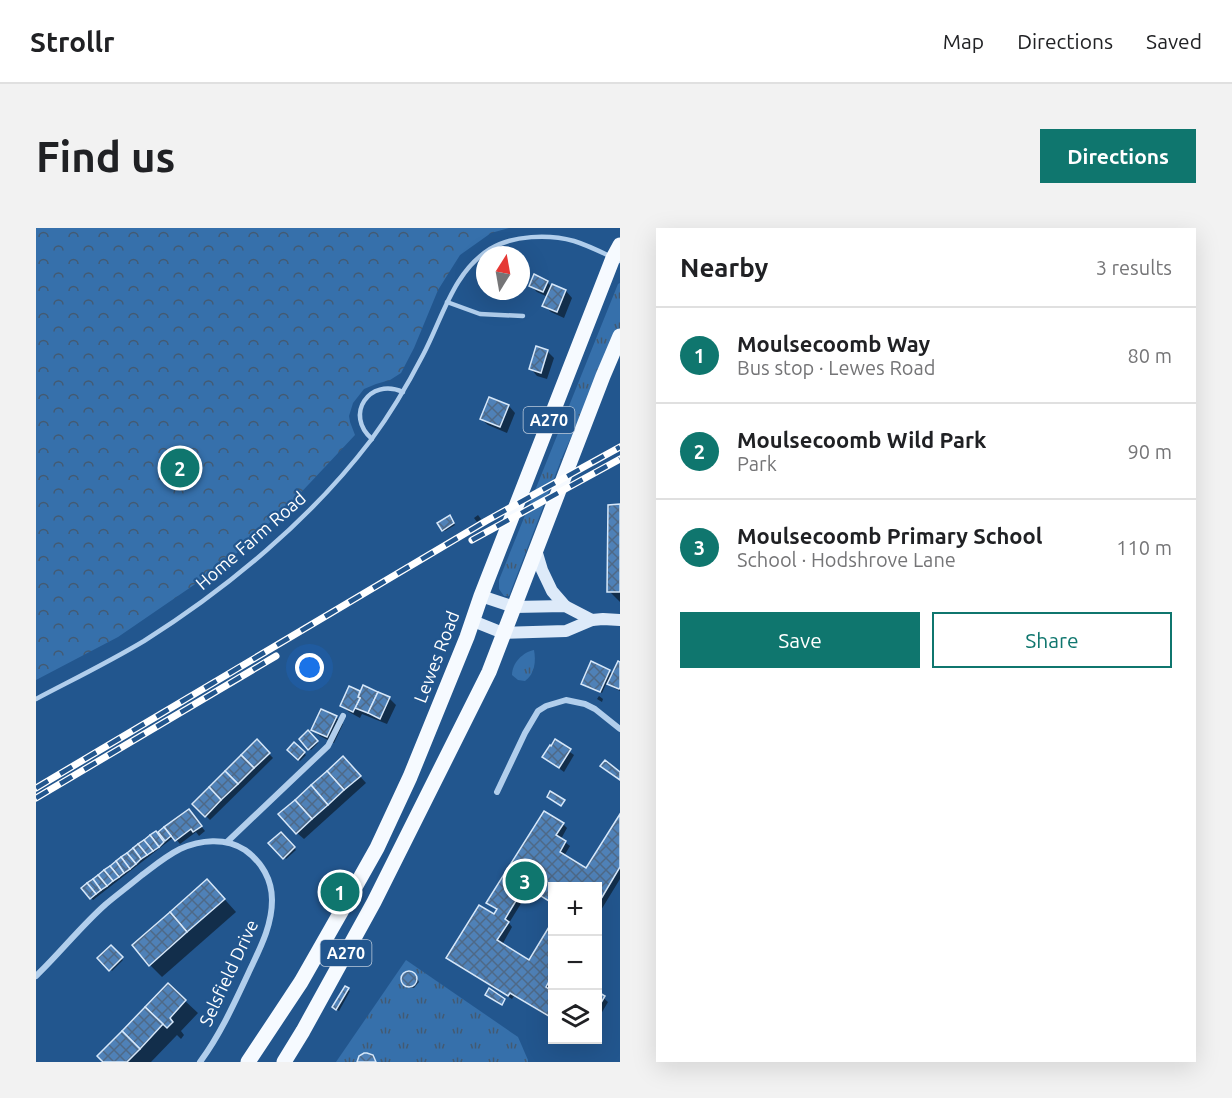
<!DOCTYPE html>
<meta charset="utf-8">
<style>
:root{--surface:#fff;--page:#f2f2f2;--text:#202124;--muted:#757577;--line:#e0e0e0;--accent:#0f766e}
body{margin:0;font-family:Ubuntu,sans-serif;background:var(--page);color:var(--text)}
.controls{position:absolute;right:18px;bottom:18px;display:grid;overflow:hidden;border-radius:0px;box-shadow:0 6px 24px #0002}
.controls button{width:54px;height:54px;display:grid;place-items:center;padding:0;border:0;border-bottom:2px solid var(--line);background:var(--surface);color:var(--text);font:30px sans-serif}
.compass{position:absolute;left:440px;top:18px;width:54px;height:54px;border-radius:50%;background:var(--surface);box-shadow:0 6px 24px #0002;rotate:11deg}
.you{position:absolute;left:274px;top:440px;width:21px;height:21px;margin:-15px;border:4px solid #fff;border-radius:50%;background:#1a73e8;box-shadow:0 0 0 9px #1a73e833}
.badge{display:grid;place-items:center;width:39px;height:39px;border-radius:50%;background:var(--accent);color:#fff;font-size:20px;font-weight:700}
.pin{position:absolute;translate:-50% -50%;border:3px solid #fff;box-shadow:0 2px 6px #0006}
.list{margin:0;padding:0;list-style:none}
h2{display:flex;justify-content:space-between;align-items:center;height:78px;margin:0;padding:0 24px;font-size:26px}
h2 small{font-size:20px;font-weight:400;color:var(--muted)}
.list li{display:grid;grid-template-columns:39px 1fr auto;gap:18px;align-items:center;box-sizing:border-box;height:96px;padding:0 24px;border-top:2px solid var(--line)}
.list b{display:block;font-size:22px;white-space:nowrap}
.list p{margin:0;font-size:20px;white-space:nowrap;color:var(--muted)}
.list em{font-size:20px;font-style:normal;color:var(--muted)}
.actions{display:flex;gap:12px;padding:18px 24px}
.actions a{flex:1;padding:14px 0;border:2px solid var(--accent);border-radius:0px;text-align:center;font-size:21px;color:var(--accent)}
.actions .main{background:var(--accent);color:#fff}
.icon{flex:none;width:33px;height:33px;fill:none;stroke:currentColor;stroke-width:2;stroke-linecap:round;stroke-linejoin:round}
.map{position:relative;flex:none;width:584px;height:834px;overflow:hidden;border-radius:0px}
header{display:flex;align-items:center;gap:36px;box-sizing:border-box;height:84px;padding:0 30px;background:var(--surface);border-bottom:2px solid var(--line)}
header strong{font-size:28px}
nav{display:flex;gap:33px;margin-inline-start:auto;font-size:21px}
.intro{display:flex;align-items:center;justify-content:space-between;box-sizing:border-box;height:144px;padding:0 36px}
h1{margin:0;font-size:42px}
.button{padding:15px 27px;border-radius:0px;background:var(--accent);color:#fff;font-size:21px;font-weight:700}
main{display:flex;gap:36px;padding:0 36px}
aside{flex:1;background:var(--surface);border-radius:0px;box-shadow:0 6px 24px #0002}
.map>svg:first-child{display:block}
.grass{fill:url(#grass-tufts)}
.park{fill:url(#park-crowns)}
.shadow{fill:#0007}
.building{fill:url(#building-cross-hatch);stroke:#d6e7f9;stroke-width:1.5}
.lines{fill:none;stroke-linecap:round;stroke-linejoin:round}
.lane{stroke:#b1ceec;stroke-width:4.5}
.street{stroke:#b1ceec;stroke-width:6}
.secondary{stroke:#ddeaf9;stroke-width:12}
.primary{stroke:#f6faff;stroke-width:15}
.rail-casing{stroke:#fff;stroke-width:7}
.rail{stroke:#22568e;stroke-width:4.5;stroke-dasharray:14;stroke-linecap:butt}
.labels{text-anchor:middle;stroke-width:4.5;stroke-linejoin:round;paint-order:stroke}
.shield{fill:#22568e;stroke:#bdccdd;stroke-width:1.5}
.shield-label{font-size:16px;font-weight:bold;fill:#fff}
.street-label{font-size:18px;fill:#fff;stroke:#22568e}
</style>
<header>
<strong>Strollr</strong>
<nav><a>Map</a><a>Directions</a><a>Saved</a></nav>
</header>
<div class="intro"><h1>Find us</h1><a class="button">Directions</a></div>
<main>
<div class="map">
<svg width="584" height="834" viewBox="0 0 584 834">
<defs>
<pattern id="grass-tufts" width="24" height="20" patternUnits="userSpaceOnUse" patternTransform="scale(1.5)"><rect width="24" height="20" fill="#3670ab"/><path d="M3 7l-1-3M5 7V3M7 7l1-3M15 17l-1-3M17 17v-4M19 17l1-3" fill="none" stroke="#435a72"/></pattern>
<pattern id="park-crowns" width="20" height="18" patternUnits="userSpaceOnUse" patternTransform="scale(1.5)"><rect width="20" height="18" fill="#3670ab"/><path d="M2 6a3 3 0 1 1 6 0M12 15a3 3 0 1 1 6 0" fill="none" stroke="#435a72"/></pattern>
<pattern id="building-cross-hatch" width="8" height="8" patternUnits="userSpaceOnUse" patternTransform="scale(1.5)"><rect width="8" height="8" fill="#4f81b7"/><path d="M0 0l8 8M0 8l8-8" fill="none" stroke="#4e6987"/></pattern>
</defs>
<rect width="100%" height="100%" fill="#22568e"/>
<g class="grass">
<polygon points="584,55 584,101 527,227 476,360 473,368 468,368 463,361 463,352 582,56"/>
<path d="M498 422C500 433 499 446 489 453L482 452 476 447C476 435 487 424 498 422Z"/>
<polygon points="370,732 482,809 492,832 492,834 300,834"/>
</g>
<polygon class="park" points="0,0 473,0 455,5 424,27 402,62 378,120 365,145 354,152 340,156 328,161 317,175 313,188 314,194 319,207 257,273 190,335 82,409 0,452"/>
<g class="shadow">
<polygon points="511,54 516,59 516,58 530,63 536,70 528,90 515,84 508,77 512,69 501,64 494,57"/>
<polygon points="511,123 518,130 511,151 501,148 495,141"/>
<polygon points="454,170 473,178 479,185 471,205 452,197 445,191"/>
<polygon points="573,278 584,278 584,374 573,363"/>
<polygon points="442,287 445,291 441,294 438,290"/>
<polygon points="415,291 419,297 409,303 407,302"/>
<polygon points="583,435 584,436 584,463 578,460 571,454 566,465 548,457 573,443 577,447"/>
<polygon points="314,460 325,465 353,470 360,477 351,496 326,486 324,490 313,484 306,477"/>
<polygon points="563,468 567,471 566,474 561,471"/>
<polygon points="300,489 307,496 298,515 284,508 277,502"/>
<polygon points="272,504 282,515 275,522 265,511"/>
<polygon points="221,513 237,530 174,592 158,576"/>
<polygon points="520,514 538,527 528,544 508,529"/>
<polygon points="258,516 270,527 264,533 253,522"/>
<polygon points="314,537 330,555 268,611 261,605"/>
<polygon points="153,583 169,603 163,608 160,604 144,616 138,609 57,672 55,670 121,606"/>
<polygon points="584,589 584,651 562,687 562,658 516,658 516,675 494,661 473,695 476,699 466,717 494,734 516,696 516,759 514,764 516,765 516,791 478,768 476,771 416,734 412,730 458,688 462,682 452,675 527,596 531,600 525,611 534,618 528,628 551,642"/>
<polygon points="245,606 260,622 250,631 235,615"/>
<polygon points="306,660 308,661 303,672 299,670"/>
<polygon points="183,665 200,684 126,749 114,737"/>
<polygon points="75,719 87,732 76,743 63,730"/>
<polygon points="374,745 380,748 383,754 378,760 375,760 372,759 367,754 368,747"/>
<polygon points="132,757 162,785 145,803 148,807 145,811 141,807 115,834 69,834"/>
<polygon points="309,760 314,763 303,783 300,781"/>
<polygon points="562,765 572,774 562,791"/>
</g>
<g class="building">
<polygon points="498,46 512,53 507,64 493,58"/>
<polygon points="516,56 530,62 521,84 506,78"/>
<polygon points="500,118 512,122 505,145 493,141"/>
<polygon points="453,169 473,177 464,199 444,191"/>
<polygon points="584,276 584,364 571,364 572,277"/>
<polygon points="414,287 418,295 406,303 401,295"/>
<polygon points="555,433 574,442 564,464 545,456"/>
<polygon points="582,433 584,434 584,459 583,461 571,456"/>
<polygon points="327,457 342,464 332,485 319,480 324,470 322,469"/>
<polygon points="313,458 324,463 322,469 324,470 317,484 304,478"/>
<polygon points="342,464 354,469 344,491 332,485"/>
<polygon points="285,481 301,488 291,509 275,502"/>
<polygon points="272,502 282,513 272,522 263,511"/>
<polygon points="221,511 234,525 218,540 205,527"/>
<polygon points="519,511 535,521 523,540 506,529 514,517 515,518"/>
<polygon points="258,514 269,524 262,532 251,522"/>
<polygon points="205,527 218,540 202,556 189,543"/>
<polygon points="307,528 325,548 308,562 291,543"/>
<polygon points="569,532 584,544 584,552 564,538"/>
<polygon points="189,543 202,556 185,572 173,559"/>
<polygon points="291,543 308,562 292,577 275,557"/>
<polygon points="275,557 292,577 276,591 259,572"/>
<polygon points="173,559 185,572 169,589 156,576"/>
<polygon points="514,563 529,572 525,578 511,569"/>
<polygon points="259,572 276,591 260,606 242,586"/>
<polygon points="153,581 166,598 157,604 155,601 139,613 128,599"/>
<polygon points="508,583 528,595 520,607 530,613 524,624 550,640 584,586 584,639 562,676 562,658 516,658 516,675 489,658 469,691 473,694 461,712 493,732 516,694 516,748 510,759 516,763 516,790 474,765 472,768 410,730 443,677 458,686 461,681 450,675"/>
<polygon points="128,599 135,608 129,613 122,604"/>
<polygon points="120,603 128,614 123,619 114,607"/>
<polygon points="245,604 259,619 247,631 232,615"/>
<polygon points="114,607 123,619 117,623 108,612"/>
<polygon points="108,612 117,623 111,627 102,616"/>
<polygon points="102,616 111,627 105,631 97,620"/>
<polygon points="97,620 105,631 100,636 91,625"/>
<polygon points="91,625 100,636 94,641 85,629"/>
<polygon points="85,629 94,641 88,645 80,633"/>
<polygon points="80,633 88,645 83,649 74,638"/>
<polygon points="74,638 83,649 77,653 68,642"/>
<polygon points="68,642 77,653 71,658 62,647"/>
<polygon points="62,647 71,658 65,662 57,651"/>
<polygon points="57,651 65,662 60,666 51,655"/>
<polygon points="171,651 189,671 151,704 134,684"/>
<polygon points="51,655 60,666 54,671 45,660"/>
<polygon points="302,656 307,658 300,671 296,668"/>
<polygon points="134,684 151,704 113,738 96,717"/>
<polygon points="75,717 87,729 73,743 61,730"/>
<circle cx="373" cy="751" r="8"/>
<polygon points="132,755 150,772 134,790 137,794 131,800 109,779"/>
<polygon points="309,758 313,760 300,782 296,779"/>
<polygon points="453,760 469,771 466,777 449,767"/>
<polygon points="562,764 569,768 562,780"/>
<polygon points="109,779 127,796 104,821 86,803"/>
<polygon points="86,803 104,821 91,834 67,834 61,828"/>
<polygon points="328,825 331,825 337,827 340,834 321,834 323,828"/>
</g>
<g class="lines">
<g class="lane">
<polyline points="411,74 444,86 487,88"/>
<path d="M336 211C308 187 333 149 367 164"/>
<path d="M0 471C36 452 73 434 108 413 192 360 275 291 335 212 355 185 372 156 387 127 407 89 417 44 454 21 477 7 513 6 538 13 554 18 569 26 584 33"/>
</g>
<g class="street">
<polyline points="461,564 489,505 502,483 510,478 530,472 549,476 559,481 584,501"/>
<polyline points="191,614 292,518 307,488"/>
<path d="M0 748C24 725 45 698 70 676 82 666 94 657 106 647 118 638 130 628 144 621 164 612 189 609 209 622 226 634 236 652 236 672 236 699 223 722 212 746 198 776 184 807 164 834"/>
</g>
<g class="secondary">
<polyline points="500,322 506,342 516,363 529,378"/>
<polyline points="445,368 478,379 529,378 556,392"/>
<polyline points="437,393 467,405 530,403 556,392 567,391 584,392"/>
</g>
<g class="primary">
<polyline points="212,834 265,754 314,668 341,620 374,549 431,409 445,368 577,30 584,17"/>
<polyline points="248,834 267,803 338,674 453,444 567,148 584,108"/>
</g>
<defs>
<g id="rail">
<polyline points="436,312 584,231"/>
<polyline points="0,560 450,293 584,219"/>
<polyline points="0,570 240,428"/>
</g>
</defs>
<use href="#rail" class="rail-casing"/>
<use href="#rail" class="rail"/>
</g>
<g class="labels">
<g class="shield">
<rect x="487.5" y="179" width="51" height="26" rx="4.5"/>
<rect x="284.5" y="712" width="51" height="26" rx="4.5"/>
</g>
<g class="shield-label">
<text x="513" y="198">A270</text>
<text x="310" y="731">A270</text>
</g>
<g class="street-label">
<text transform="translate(215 313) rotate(-41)" y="6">Home Farm Road</text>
<text transform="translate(401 429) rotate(-69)" y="6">Lewes Road</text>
<text transform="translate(193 745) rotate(-65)" y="6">Selsfield Drive</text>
</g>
</g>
</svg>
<div class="controls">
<button>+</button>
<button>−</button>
<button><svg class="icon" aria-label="layers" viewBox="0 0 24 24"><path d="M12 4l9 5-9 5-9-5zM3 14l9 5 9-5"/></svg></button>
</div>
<svg class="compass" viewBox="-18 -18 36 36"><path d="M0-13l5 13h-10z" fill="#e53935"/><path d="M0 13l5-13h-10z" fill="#757577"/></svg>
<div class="you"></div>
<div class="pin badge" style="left:304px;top:664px">1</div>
<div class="pin badge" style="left:144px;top:240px">2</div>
<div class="pin badge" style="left:489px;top:653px">3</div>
</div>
<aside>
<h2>Nearby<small>3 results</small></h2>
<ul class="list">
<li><span class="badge">1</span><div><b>Moulsecoomb Way</b><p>Bus stop · Lewes Road</p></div><em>80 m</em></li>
<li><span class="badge">2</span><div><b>Moulsecoomb Wild Park</b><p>Park</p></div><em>90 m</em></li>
<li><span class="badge">3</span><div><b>Moulsecoomb Primary School</b><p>School · Hodshrove Lane</p></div><em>110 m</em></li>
</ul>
<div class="actions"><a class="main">Save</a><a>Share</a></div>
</aside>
</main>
